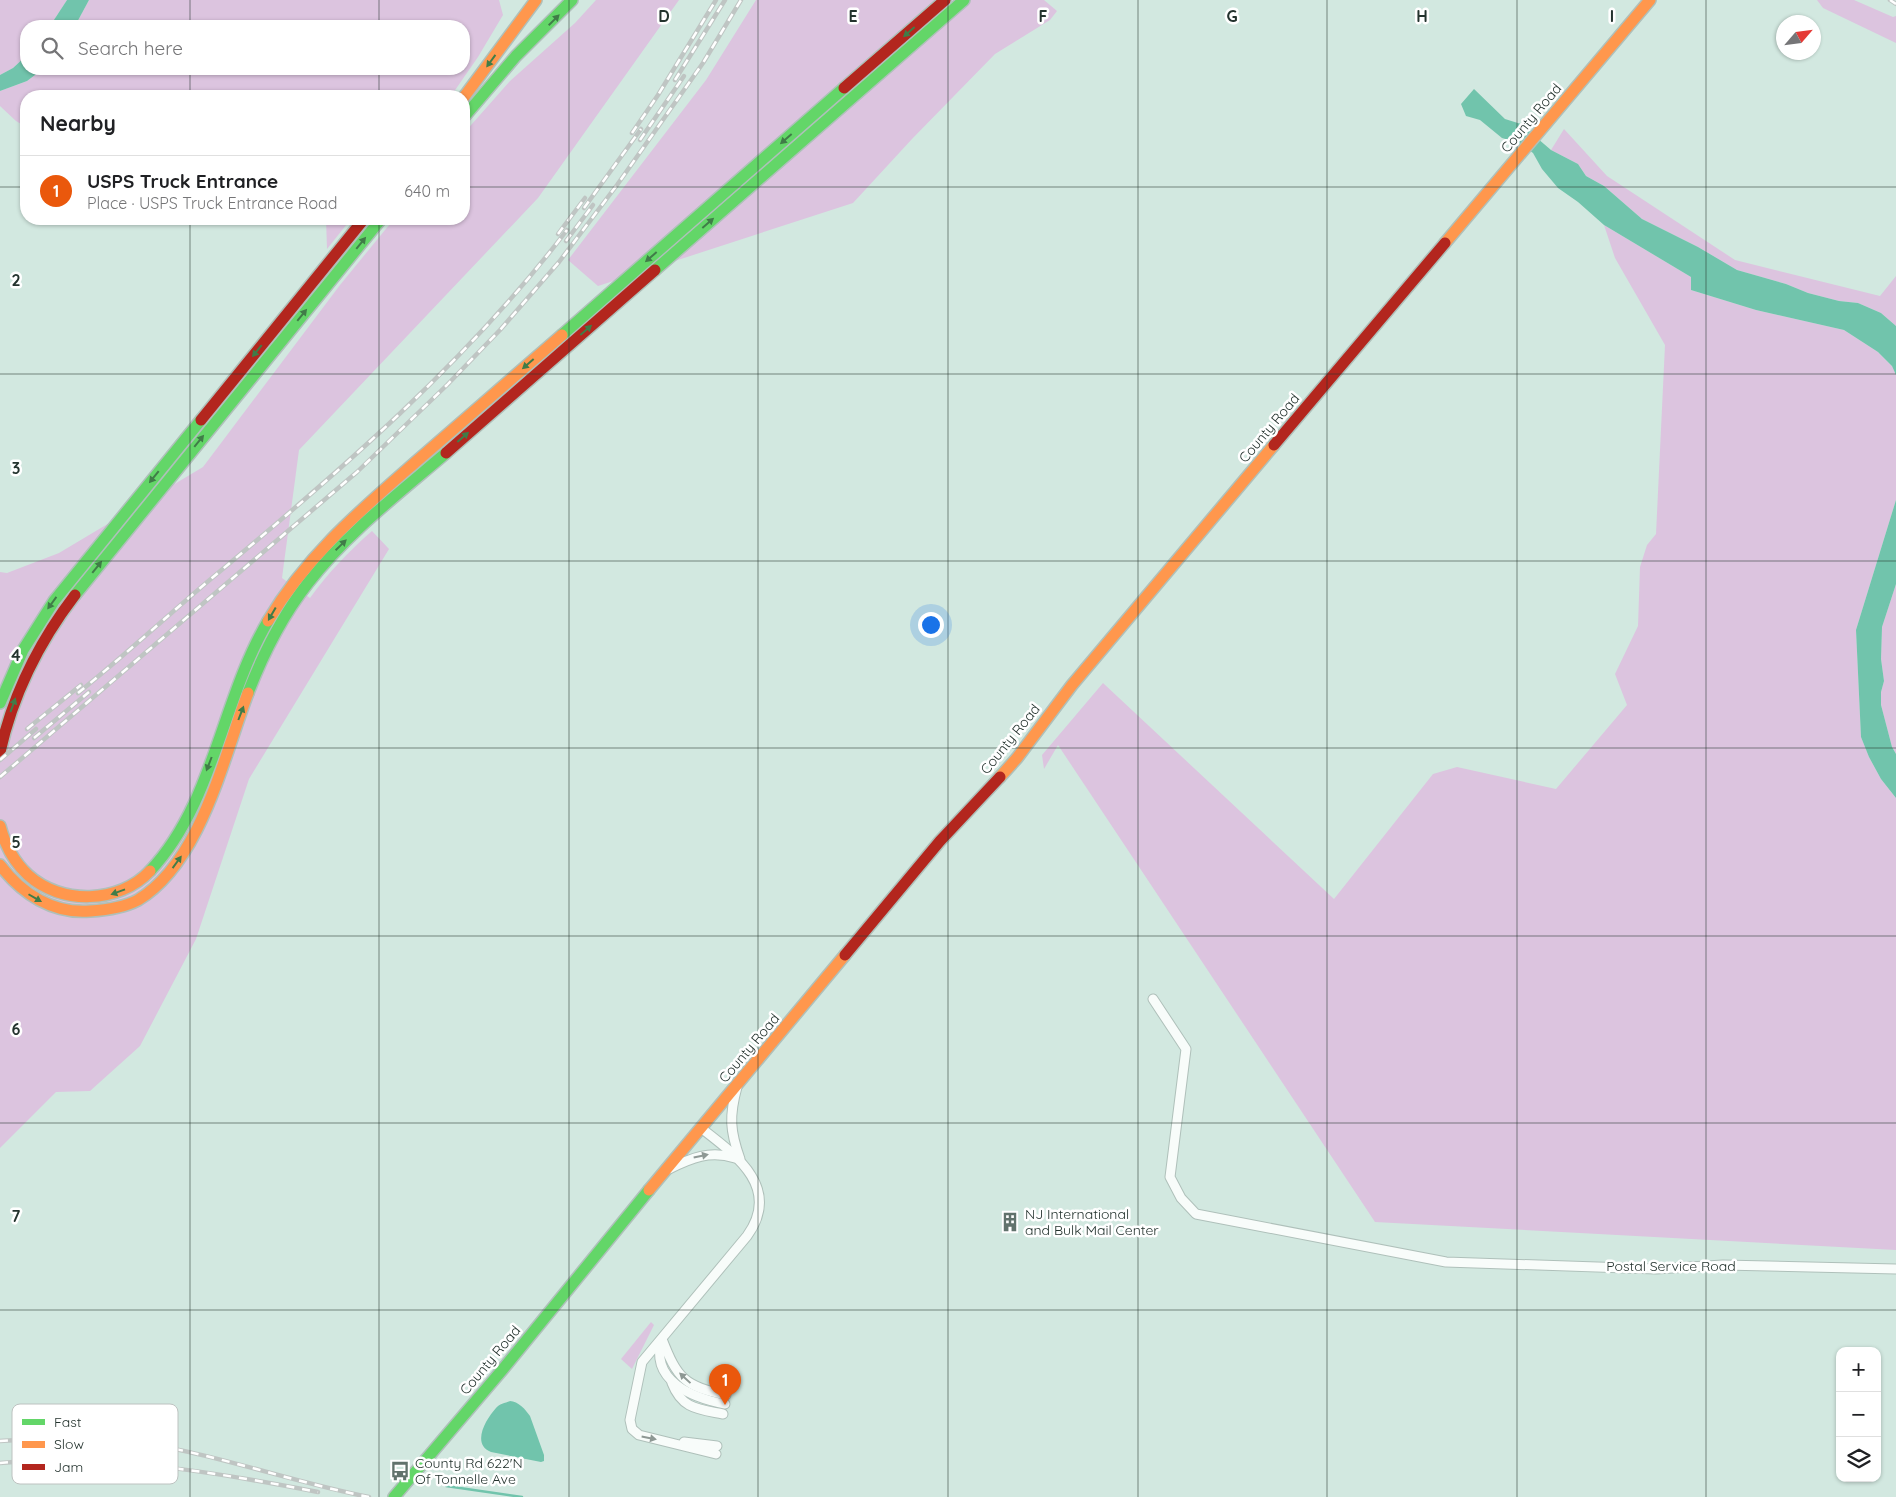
<!DOCTYPE html>
<meta charset="utf-8">
<style>
:root{--surface:#fff;--page:#f6f6f6;--text:#202124;--muted:#757577;--line:#e0e0e0;--accent:#ea580c}
body{margin:0;font-family:Quicksand,sans-serif;background:var(--page);color:var(--text)}
.controls{position:absolute;right:15px;bottom:15px;display:grid;overflow:hidden;border-radius:10px;box-shadow:0 1px 4px #0004}
.controls button{width:45px;height:45px;display:grid;place-items:center;padding:0;border:0;border-bottom:1px solid var(--line);background:var(--surface);color:var(--text);font:25px sans-serif}
.compass{position:absolute;left:1776px;top:15px;width:45px;height:45px;border-radius:50%;background:var(--surface);box-shadow:0 1px 4px #0004;rotate:62deg}
.you{position:absolute;left:930px;top:624px;width:18px;height:18px;margin:-12px;border:4px solid #fff;border-radius:50%;background:#1a73e8;box-shadow:0 0 0 8px #1a73e833}
.badge{display:grid;place-items:center;width:32px;height:32px;border-radius:50%;background:var(--accent);color:#fff;font-size:16px;font-weight:700}
.pin{position:absolute;translate:-50% -41px;filter:drop-shadow(0 1px 2px #0008)}
.pin::after{content:'';position:absolute;top:26px;width:18px;height:15px;background:inherit;clip-path:polygon(0 0,100% 0,50% 100%)}
.list{margin:0;padding:0;list-style:none}
h2{display:flex;justify-content:space-between;align-items:center;height:65px;margin:0;padding:0 20px;font-size:21px}
h2 small{font-size:16px;font-weight:400;color:var(--muted)}
.list li{display:grid;grid-template-columns:32px 1fr auto;gap:15px;align-items:center;box-sizing:border-box;height:70px;padding:0 20px;border-top:1px solid var(--line)}
.list b{display:block;font-size:19px;white-space:nowrap}
.list p{margin:0;font-size:16px;white-space:nowrap;color:var(--muted)}
.list em{font-size:16px;font-style:normal;color:var(--muted)}
.icon{flex:none;width:28px;height:28px;fill:none;stroke:currentColor;stroke-width:2;stroke-linecap:round;stroke-linejoin:round}
.map{position:relative;flex:none;width:1896px;height:1497px;overflow:hidden}
.search{position:absolute;background:var(--surface);box-shadow:0 1px 4px #0004;left:20px;top:20px;width:450px;height:55px;display:flex;align-items:center;gap:12px;box-sizing:border-box;padding:0 18px;border-radius:20px;color:var(--muted);font-size:19px}
.panel{position:absolute;background:var(--surface);box-shadow:0 1px 4px #0004;left:20px;top:90px;width:450px;height:135px;border-radius:20px}
.map>svg:first-child{display:block}
.green{fill:#dcc4df}
.water{fill:#71c4ac}
.lines{fill:none;stroke-linecap:round;stroke-linejoin:round}
.stream{stroke:#71c4ac;stroke-width:2.5}
.street-casing{stroke:#afc0ba;stroke-width:11}
.fast-casing{stroke:#afc0ba;stroke-width:14}
.slow-casing{stroke:#afc0ba;stroke-width:14}
.jam-casing{stroke:#afc0ba;stroke-width:14}
.street{stroke:#f8fcfa;stroke-width:9}
.fast{stroke:#63d668;stroke-width:11}
.slow{stroke:#ff974d;stroke-width:11}
.jam{stroke:#b3261e;stroke-width:11}
.rail-casing{stroke:#bfc5c3;stroke-width:4.5}
.rail{stroke:#fff;stroke-width:2.5;stroke-dasharray:8;stroke-linecap:butt}
.oneway{fill:#407c48}
.oneway2{fill:#8e9894}
.grid{fill:none;stroke:#24332e;stroke-width:1;stroke-opacity:0.55}
.labels{text-anchor:middle;stroke-width:5;stroke-linejoin:round;paint-order:stroke}
.street-label{font-size:14px;fill:#24332e;stroke:#fff}
.poi-label{font-size:14px;fill:#24332e;stroke:#fff;text-anchor:start}
.key{fill:#fff;stroke:#bdc2c0;stroke-width:1}
.key-label{font-size:14px;fill:#24332e}
.grid-label{font-size:16px;text-anchor:middle;font-weight:bold;fill:#24332e;stroke:#fff;stroke-width:5;stroke-linejoin:round;paint-order:stroke}
</style>
<div class="map">
<svg width="1896" height="1497" viewBox="0 0 1896 1497">
<rect width="100%" height="100%" fill="#d2e8e0"/>
<g class="green">
<polygon points="0,0 67,0 50,26 26,26 26,56 13,68 0,75"/>
<polygon points="89,0 499,0 503,15 478,57 451,96 26,96 26,127 16,121 0,106 0,91 27,81 43,69 464,69 464,26 75,26"/>
<path d="M596 0H679L538 198 299 450 282 578 310 598C328 573 349 551 372 531L389 549 249 779 196 939 140 1046 90 1091 56 1092 0 1148V572L7 573 59 553 203 467 340 285 394 219H464V133L510 81 575 23Z"/>
<polygon points="756,0 1044,0 1057,11 1050,20 995,54 912,139 853,203 598,286 568,260 706,80"/>
<polygon points="1817,0 1854,0 1893,17 1896,16 1896,43 1823,8"/>
<polygon points="1564,129 1607,176 1735,260 1880,296 1896,276 1896,326 1881,313 1858,303 1839,301 1808,293 1786,284 1737,270 1698,247 1642,219 1604,186 1586,176 1578,164 1551,150"/>
<polygon points="326,219 351,219 327,249"/>
<polygon points="1604,225 1691,277 1691,290 1756,310 1844,330 1878,352 1892,366 1896,375 1896,500 1856,630 1861,737 1869,757 1881,779 1896,798 1896,1250 1375,1222 1058,745 1044,769 1042,755 1103,683 1334,899 1433,774 1457,767 1556,789 1627,705 1615,674 1638,626 1640,567 1647,545 1656,534 1665,345 1615,258"/>
<polygon points="1896,584 1896,754 1892,747 1881,705 1881,692 1884,681 1881,659 1882,627"/>
<polygon points="651,1322 654,1325 632,1369 621,1359"/>
</g>
<g class="water">
<polygon points="67,0 89,0 75,26 50,26"/>
<polygon points="26,56 26,69 43,69 27,81 0,91 0,75 13,68"/>
<polygon points="1474,89 1505,119 1521,124 1526,121 1530,120 1533,124 1530,132 1551,150 1578,164 1586,176 1604,186 1642,219 1698,247 1737,270 1786,284 1808,293 1839,301 1858,303 1881,313 1896,326 1896,375 1892,366 1878,352 1844,330 1756,310 1691,290 1691,277 1604,225 1578,202 1558,188 1542,169 1533,153 1519,143 1502,138 1480,120 1466,116 1461,104"/>
<polygon points="1896,500 1896,584 1882,627 1881,659 1884,681 1881,692 1881,705 1892,747 1896,754 1896,798 1881,779 1869,757 1861,737 1856,630"/>
<path d="M510 1401C518 1401 526 1410 530 1416L544 1455V1461L541 1462 491 1452C471 1444 486 1419 496 1408 499 1404 505 1403 510 1401Z"/>
</g>
<g class="lines">
<polyline class="stream" points="446,1486 522,1497"/>
<defs>
<g id="street">
<polyline points="1153,999 1186,1049 1170,1177 1181,1198 1196,1214 1446,1262 1656,1269 1723,1265 1896,1269"/>
<path d="M737 1087C729 1116 730 1131 740 1159"/>
<path d="M701 1128C736 1155 782 1188 747 1236L642 1362 630 1420 632 1429 639 1435 716 1454"/>
<path d="M669 1169C691 1158 710 1150 735 1158"/>
<path d="M662 1339C649 1381 693 1398 725 1404"/>
<path d="M662 1339C677 1378 685 1387 726 1395"/>
<path d="M672 1383C682 1409 698 1409 723 1414"/>
<polyline points="684,1442 717,1446"/>
</g>
<g id="fast">
<polyline points="464,117 516,56 572,0"/>
<polyline points="655,270 964,0"/>
<polyline points="562,335 844,88"/>
<polyline points="75,595 381,219"/>
<path d="M248 693C263 654 282 616 308 583 347 533 398 494 446 453"/>
<polyline points="0,703 23,650 54,601 201,420"/>
<path d="M150 871C214 803 221 701 268 621"/>
<polyline points="394,1497 503,1369 649,1190"/>
</g>
<g id="slow">
<polyline points="464,97 536,0"/>
<polyline points="1445,243 1650,0"/>
<path d="M268 621C307 555 361 510 418 460 466 418 514 377 562 335"/>
<polyline points="1000,777 1017,758 1072,685 1274,445"/>
<path d="M0 826C5 845 14 862 28 875 61 905 119 904 150 871"/>
<path d="M0 865C22 894 53 914 90 911 106 910 123 908 138 900 201 862 223 758 248 693"/>
<polyline points="649,1190 845,955"/>
</g>
<g id="jam">
<polyline points="844,88 945,0"/>
<polyline points="201,420 364,219"/>
<polyline points="1274,445 1445,243"/>
<polyline points="446,453 655,270"/>
<path d="M0 752C13 694 39 642 75 595"/>
<polyline points="845,955 940,841 1000,777"/>
</g>
</defs>
<use href="#street" class="street-casing"/>
<use href="#fast" class="fast-casing"/>
<use href="#slow" class="slow-casing"/>
<use href="#jam" class="jam-casing"/>
<use href="#street" class="street"/>
<use href="#fast" class="fast"/>
<use href="#slow" class="slow"/>
<use href="#jam" class="jam"/>
<defs>
<g id="rail">
<polyline points="1890,0 1896,4"/>
<polyline points="675,80 725,0"/>
<polyline points="632,133 658,95 716,0"/>
<polyline points="640,140 684,76"/>
<polyline points="584,208 641,129"/>
<polyline points="558,234 585,198"/>
<polyline points="566,241 593,205"/>
<path d="M78 693C124 656 167 616 212 578 339 472 467 362 567 230"/>
<polyline points="27,729 81,685"/>
<polyline points="34,738 89,692"/>
<polyline points="0,760 36,729"/>
<polyline points="0,777 357,472 447,385 500,330 559,262 617,185 703,63 741,0"/>
<path d="M0 1441C36 1439 73 1435 110 1439 198 1447 282 1480 369 1497"/>
<path d="M0 1463C105 1454 215 1472 318 1492"/>
</g>
</defs>
<use href="#rail" class="rail-casing"/>
<use href="#rail" class="rail"/>
</g>
<defs><path id="oneway-solid" d="M-6-.8H1V-3.2L6.5 0L1 3.2V.8H-6Z" transform="scale(1.25)"/></defs>
<g class="oneway">
<use href="#oneway-solid" transform="translate(554 20) rotate(-45)"/>
<use href="#oneway-solid" transform="translate(909 32) rotate(139)"/>
<use href="#oneway-solid" transform="translate(491 61) rotate(126)"/>
<use href="#oneway-solid" transform="translate(786 139) rotate(139)"/>
<use href="#oneway-solid" transform="translate(708 223) rotate(-41)"/>
<use href="#oneway-solid" transform="translate(361 243) rotate(-51)"/>
<use href="#oneway-solid" transform="translate(651 257) rotate(139)"/>
<use href="#oneway-solid" transform="translate(302 315) rotate(-51)"/>
<use href="#oneway-solid" transform="translate(586 330) rotate(-41)"/>
<use href="#oneway-solid" transform="translate(257 351) rotate(129)"/>
<use href="#oneway-solid" transform="translate(528 364) rotate(139)"/>
<use href="#oneway-solid" transform="translate(463 437) rotate(-41)"/>
<use href="#oneway-solid" transform="translate(199 441) rotate(-51)"/>
<use href="#oneway-solid" transform="translate(154 477) rotate(129)"/>
<use href="#oneway-solid" transform="translate(341 545) rotate(-44)"/>
<use href="#oneway-solid" transform="translate(97 567) rotate(-51)"/>
<use href="#oneway-solid" transform="translate(52 603) rotate(126)"/>
<use href="#oneway-solid" transform="translate(272 614) rotate(120)"/>
<use href="#oneway-solid" transform="translate(13 705) rotate(-70)"/>
<use href="#oneway-solid" transform="translate(241 713) rotate(-69)"/>
<use href="#oneway-solid" transform="translate(209 764) rotate(111)"/>
<use href="#oneway-solid" transform="translate(177 862) rotate(-54)"/>
<use href="#oneway-solid" transform="translate(118 892) rotate(160)"/>
<use href="#oneway-solid" transform="translate(35 898) rotate(30)"/>
</g>
<g class="oneway2">
<use href="#oneway-solid" transform="translate(701 1156) rotate(-12)"/>
<use href="#oneway-solid" transform="translate(685 1378) rotate(-137)"/>
<use href="#oneway-solid" transform="translate(649 1438) rotate(11)"/>
</g>
<path class="grid" d="M190 0V26M379 0V26M569 0V1497M758 0V1497M948 0V1497M1138 0V1497M1327 0V1497M1517 0V1497M1706 0V1497M190 69V96M379 69V96M0 187H26M464 187H1896M190 219V1497M379 219V1497M0 374H1896M0 561H1896M0 748H1896M0 936H1896M0 1123H1896M0 1310H1896"/>
<defs>
<symbol id="building-bare" viewBox="-9 -9 18 18"><path d="M-4-6H4V6H1V3H-1V6H-4ZM-2.5-4.3h1.7v1.8h-1.7ZM.8-4.3h1.7v1.8H.8ZM-2.5-1h1.7V.8h-1.7ZM.8-1h1.7V.8H.8Z" fill="#61726c" stroke="#fff" stroke-width="2.5" paint-order="stroke"/></symbol>
<symbol id="bus-bare" viewBox="-9 -9 18 18"><path d="M-5-6H5V4H4V6H2V4H-2V6H-4V4H-5ZM-3.5-4V0h7V-4ZM-3.5 1.2v1.5H-2V1.2ZM2 1.2v1.5H3.5V1.2Z" fill="#61726c" stroke="#fff" stroke-width="2.5" paint-order="stroke"/></symbol>
</defs>
<g fill-rule="evenodd">
<use href="#building-bare" x="996" y="1208" width="28" height="28"/>
<use href="#bus-bare" x="386" y="1457" width="28" height="28"/>
</g>
<g class="labels">
<g class="street-label">
<text transform="translate(1531 118) rotate(-50)" y="5">County Road</text>
<text transform="translate(1269 428) rotate(-50)" y="5">County Road</text>
<text transform="translate(1010 739) rotate(-51)" y="5">County Road</text>
<text transform="translate(749 1048) rotate(-50)" y="5">County Road</text>
<text x="1671" y="1271">Postal Service Road</text>
<text transform="translate(490 1360) rotate(-50)" y="5">County Road</text>
</g>
<g class="poi-label">
<text x="1025" y="1219">NJ International<tspan x="1025" dy="16">and Bulk Mail Center</tspan></text>
<text x="415" y="1468">County Rd 622'N<tspan x="415" dy="16">Of Tonnelle Ave</tspan></text>
</g>
</g>
<rect x="12" y="1404" width="166" height="80" rx="8" class="key"/>
<rect x="22" y="1419" width="23" height="6" fill="#63d668"/>
<rect x="22" y="1441" width="23" height="7" fill="#ff974d"/>
<rect x="22" y="1464" width="23" height="6" fill="#b3261e"/>
<g class="key-label">
<text x="54" y="1427">Fast</text>
<text x="54" y="1449">Slow</text>
<text x="54" y="1472">Jam</text>
</g>
<g class="grid-label">
<text x="664" y="22">D</text>
<text x="853" y="22">E</text>
<text x="1043" y="22">F</text>
<text x="1232" y="22">G</text>
<text x="1422" y="22">H</text>
<text x="1612" y="22">I</text>
<text x="16" y="286">2</text>
<text x="16" y="474">3</text>
<text x="16" y="661">4</text>
<text x="16" y="848">5</text>
<text x="16" y="1035">6</text>
<text x="16" y="1222">7</text>
</g>
</svg>
<div class="controls">
<button>+</button>
<button>−</button>
<button><svg class="icon" aria-label="layers" viewBox="0 0 24 24"><path d="M12 4l9 5-9 5-9-5zM3 14l9 5 9-5"/></svg></button>
</div>
<svg class="compass" viewBox="-18 -18 36 36"><path d="M0-13l5 13h-10z" fill="#e53935"/><path d="M0 13l5-13h-10z" fill="#757577"/></svg>
<div class="you"></div>
<div class="pin badge" style="left:725px;top:1405px">1</div>
<div class="search"><svg class="icon" aria-label="search" viewBox="0 0 24 24"><circle cx="10" cy="10" r="6"/><path d="M15 15l6 6"/></svg>Search here</div>
<section class="panel">
<h2>Nearby<small></small></h2>
<ul class="list">
<li><span class="badge">1</span><div><b>USPS Truck Entrance</b><p>Place · USPS Truck Entrance Road</p></div><em>640 m</em></li>
</ul>
</section>
</div>
